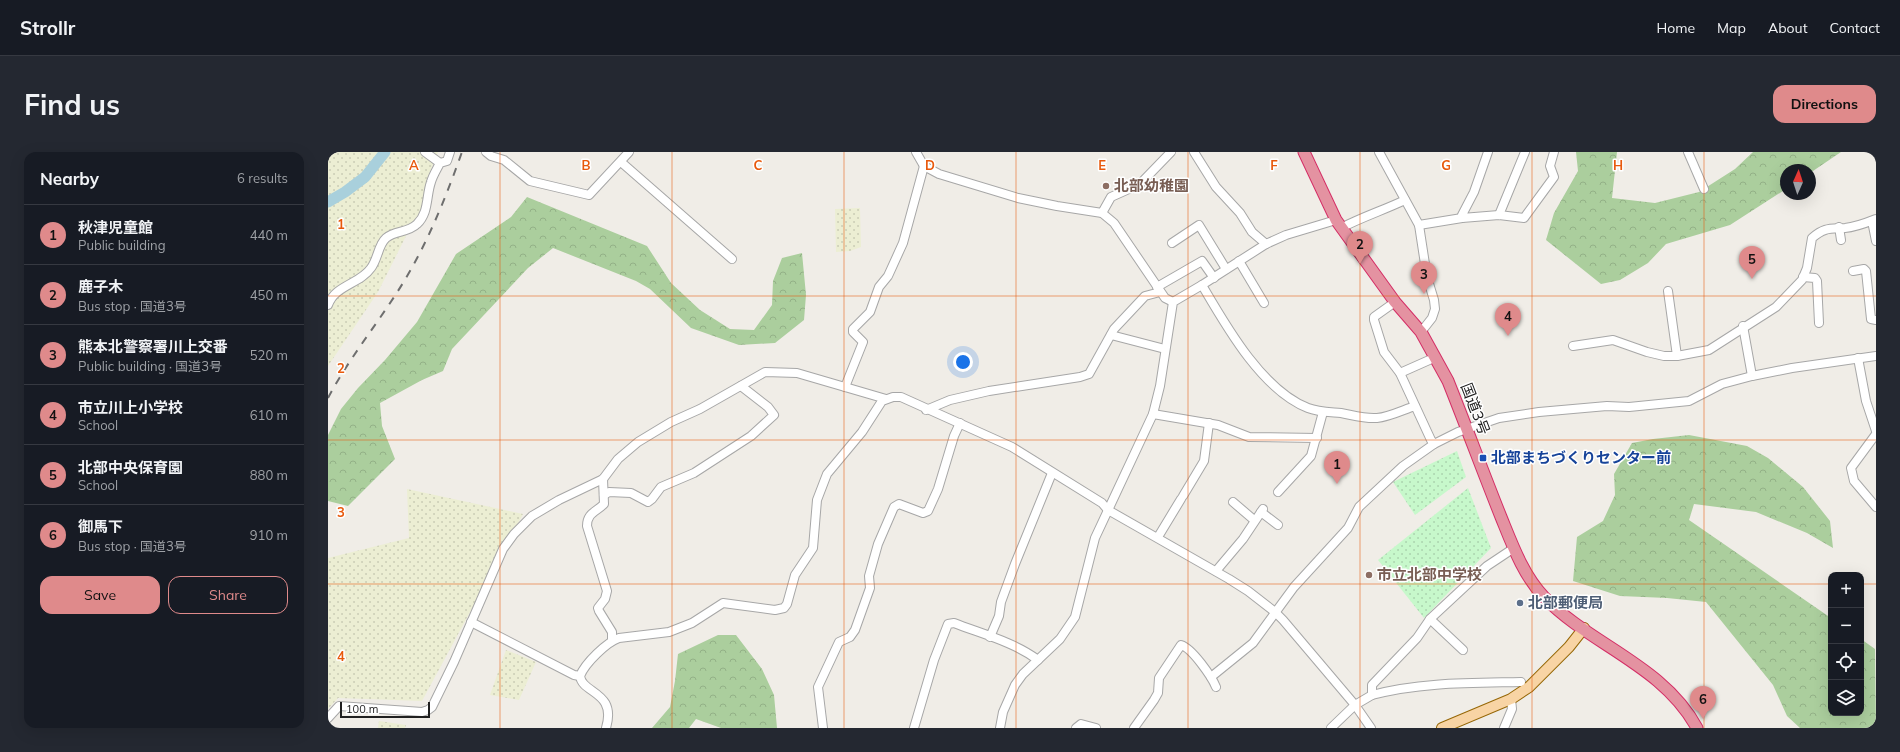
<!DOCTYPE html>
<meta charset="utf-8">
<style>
:root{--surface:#171b24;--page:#242831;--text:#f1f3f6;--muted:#9ea1a6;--line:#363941;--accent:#df8a8b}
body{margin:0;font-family:Mulish,"Noto Sans JP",sans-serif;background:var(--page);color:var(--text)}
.controls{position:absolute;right:12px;bottom:12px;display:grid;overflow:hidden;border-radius:8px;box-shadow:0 4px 16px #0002}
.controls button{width:36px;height:36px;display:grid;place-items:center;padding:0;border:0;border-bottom:1px solid var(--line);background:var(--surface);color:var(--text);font:20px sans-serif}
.compass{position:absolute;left:1452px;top:12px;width:36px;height:36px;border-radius:50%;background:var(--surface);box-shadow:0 4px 16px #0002;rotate:3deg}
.scale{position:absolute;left:12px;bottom:10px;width:90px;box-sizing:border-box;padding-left:4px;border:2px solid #202020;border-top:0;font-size:11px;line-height:14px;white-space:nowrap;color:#202020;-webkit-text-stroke:3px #fff;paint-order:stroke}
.you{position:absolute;left:635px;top:210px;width:14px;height:14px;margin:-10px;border:3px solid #fff;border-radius:50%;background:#1a73e8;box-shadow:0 0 0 6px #1a73e833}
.badge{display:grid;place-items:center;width:26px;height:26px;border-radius:50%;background:var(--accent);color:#111;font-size:13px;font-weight:700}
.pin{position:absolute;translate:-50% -33px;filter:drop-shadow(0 1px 2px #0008)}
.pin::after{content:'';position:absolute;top:21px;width:14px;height:12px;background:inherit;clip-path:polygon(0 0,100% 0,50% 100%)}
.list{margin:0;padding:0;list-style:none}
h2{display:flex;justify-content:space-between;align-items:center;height:52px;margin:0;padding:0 16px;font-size:17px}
h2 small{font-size:13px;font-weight:400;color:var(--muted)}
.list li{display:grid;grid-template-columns:26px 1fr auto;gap:12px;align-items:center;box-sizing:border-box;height:60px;padding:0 16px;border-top:1px solid var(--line)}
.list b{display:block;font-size:15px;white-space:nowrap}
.list p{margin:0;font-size:13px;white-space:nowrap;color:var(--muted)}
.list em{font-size:13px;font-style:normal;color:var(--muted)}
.actions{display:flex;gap:8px;padding:12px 16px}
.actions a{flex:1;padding:9px 0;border:1px solid var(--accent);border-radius:12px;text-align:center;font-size:14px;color:var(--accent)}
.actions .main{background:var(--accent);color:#111}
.icon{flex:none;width:22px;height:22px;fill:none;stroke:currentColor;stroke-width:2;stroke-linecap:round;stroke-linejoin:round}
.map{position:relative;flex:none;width:1548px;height:576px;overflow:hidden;border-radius:12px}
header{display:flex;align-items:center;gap:24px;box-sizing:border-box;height:56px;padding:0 20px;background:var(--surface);border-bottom:1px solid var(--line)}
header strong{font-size:19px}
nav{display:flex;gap:22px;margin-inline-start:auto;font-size:14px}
.intro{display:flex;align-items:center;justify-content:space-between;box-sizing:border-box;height:96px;padding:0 24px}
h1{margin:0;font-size:28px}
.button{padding:10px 18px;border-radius:12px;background:var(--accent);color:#111;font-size:14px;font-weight:700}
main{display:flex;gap:24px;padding:0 24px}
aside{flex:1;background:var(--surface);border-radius:12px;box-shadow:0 4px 16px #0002}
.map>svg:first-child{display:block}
.farmland{fill:url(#farmland-dots)}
.forest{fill:url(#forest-crowns)}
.park{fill:url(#park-dots)}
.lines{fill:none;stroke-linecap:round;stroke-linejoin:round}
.river{stroke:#a9d0dc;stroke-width:11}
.minor-casing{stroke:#a7a7a7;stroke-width:10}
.major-casing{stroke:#966706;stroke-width:12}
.highway-casing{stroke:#d42e66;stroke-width:13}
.minor{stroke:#fff;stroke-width:8}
.major{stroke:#f8d4a4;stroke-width:10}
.highway{stroke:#e492a1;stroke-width:11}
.rail{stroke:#6e6e6e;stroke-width:2;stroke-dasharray:8 8;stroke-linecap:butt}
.grid{fill:none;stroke:#e8590c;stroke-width:1;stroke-opacity:0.55}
.education-dot{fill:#8d6e63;stroke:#fff;stroke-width:1.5}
.transit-dot{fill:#1a4fb4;stroke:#fff;stroke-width:1.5}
.service-dot{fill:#5c6f8a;stroke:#fff;stroke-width:1.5}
.labels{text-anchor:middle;stroke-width:3;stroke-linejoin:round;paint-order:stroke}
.education-label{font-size:15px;font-weight:bold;fill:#785e54;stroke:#fff;text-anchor:start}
.street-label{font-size:15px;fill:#202020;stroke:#fff}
.transit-label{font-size:15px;font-weight:bold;fill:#164399;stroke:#fff;text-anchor:start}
.service-label{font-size:15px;font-weight:bold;fill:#4e5e75;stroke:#fff;text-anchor:start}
.grid-label{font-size:13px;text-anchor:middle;font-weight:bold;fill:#e8590c;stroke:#fff;stroke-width:3;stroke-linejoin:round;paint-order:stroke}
</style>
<header>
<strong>Strollr</strong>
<nav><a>Home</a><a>Map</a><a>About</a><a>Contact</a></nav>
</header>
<div class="intro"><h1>Find us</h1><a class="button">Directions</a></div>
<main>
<aside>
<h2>Nearby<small>6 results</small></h2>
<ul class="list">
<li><span class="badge">1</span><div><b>秋津児童館</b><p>Public building</p></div><em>440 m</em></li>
<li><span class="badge">2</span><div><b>鹿子木</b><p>Bus stop · 国道3号</p></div><em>450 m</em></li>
<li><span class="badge">3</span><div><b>熊本北警察署川上交番</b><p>Public building · 国道3号</p></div><em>520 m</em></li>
<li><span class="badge">4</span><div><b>市立川上小学校</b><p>School</p></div><em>610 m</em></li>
<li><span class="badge">5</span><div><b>北部中央保育園</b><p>School</p></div><em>880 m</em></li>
<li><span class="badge">6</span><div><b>御馬下</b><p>Bus stop · 国道3号</p></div><em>910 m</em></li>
</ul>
<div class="actions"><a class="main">Save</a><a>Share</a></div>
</aside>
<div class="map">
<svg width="1548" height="576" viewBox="0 0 1548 576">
<defs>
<pattern id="farmland-dots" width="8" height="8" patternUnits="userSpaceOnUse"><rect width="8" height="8" fill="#eceed3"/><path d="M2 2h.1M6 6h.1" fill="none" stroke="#caccb5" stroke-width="1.8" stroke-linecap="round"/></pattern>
<pattern id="forest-crowns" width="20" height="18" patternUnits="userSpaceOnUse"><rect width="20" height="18" fill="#abce9d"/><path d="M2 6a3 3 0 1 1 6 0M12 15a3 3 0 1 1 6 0" fill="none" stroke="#93b187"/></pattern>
<pattern id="park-dots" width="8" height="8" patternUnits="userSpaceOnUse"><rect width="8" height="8" fill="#c7f8cb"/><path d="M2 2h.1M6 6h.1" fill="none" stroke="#abd4ae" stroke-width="1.8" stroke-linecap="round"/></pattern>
</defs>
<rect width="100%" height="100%" fill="#f0ede7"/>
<g class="farmland">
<polygon points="0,0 110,0 99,27 99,42 90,66 82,76 50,140 0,214"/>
<polygon points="532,56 533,95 522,99 508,100 507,57"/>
<polygon points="79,337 195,362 94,549 10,546 0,557 0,406 81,386"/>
<polygon points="178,498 208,510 191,548 162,543"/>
<polygon points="51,569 78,573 77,576 50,576"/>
</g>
<g class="forest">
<polygon points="1248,0 1289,0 1284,46 1327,51 1371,40 1407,17 1425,0 1513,0 1482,21 1482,18 1458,18 1458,37 1402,73 1338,92 1320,111 1292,128 1273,132 1218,88 1226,61 1250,19"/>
<polygon points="199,45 319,94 343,131 372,158 402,177 426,178 444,153 445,129 454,106 474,101 478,143 476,168 447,191 411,193 363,176 322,137 308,129 225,96 200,116 124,197 115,219 94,228 52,251 54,274 67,307 20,354 0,349 0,283 13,257 30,236 57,208 89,170 128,102 183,65"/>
<polygon points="1361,283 1419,294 1440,306 1475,335 1502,369 1505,396 1479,381 1428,360 1366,352 1361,368 1503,466 1503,561 1533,561 1533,487 1547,497 1548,576 1472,576 1459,564 1445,533 1378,450 1339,446 1292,444 1245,429 1249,385 1275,369 1287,343 1286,322 1304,291 1325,287"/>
<polygon points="390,483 408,483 434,517 446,543 449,576 393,576 368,567 361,576 324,576 342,555 347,529 350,502"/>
</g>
<g class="park">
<polygon points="1129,299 1138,325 1087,363 1065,330"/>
<polygon points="1140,336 1163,396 1096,466 1050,408"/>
</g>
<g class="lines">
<polyline class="river" points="0,50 17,40 37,25 57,0"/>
<defs>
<g id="minor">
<polyline points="97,0 112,11"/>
<polyline points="158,0 163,4 176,8 202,29 261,43 301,0"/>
<polyline points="588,0 596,14 611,22 690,46 729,54 774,61 786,71 837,146 845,150"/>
<polyline points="866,0 888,35 912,61 924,80 938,92"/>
<polyline points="1051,0 1091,73 1099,125 1106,148 1107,157 1104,166 1093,180"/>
<polyline points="1160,0 1146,40 1134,63 1134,66 1171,63 1196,66 1226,25 1222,14 1226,0"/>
<polyline points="1360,0 1376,37"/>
<polyline points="293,10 404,107"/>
<polyline points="774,61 783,45 812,32 843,0"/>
<polyline points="1171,63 1197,0"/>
<polyline points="1544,69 1548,89"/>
<polyline points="1091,73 1134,66"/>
<polyline points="1511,75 1513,88"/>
<path d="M1013 76C1034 65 1056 58 1077 48"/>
<polyline points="844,91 871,73 898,117"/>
<polyline points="911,109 936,151"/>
<polyline points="1525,119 1536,117 1538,119 1543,167 1548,168"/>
<polyline points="1475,125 1487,126 1489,129 1491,171"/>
<path d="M874 133C898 174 934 238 980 256 990 260 1002 260 1013 261 1024 263 1037 267 1049 266 1061 265 1075 258 1087 254"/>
<polyline points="829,135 874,109 886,126"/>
<path d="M1340 139 1349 204 1381 198 1448 155 1474 128 1479 116 1484 86C1497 75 1502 77 1517 76 1528 75 1538 71 1548 67"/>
<polyline points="1067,150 1046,165 1046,168 1056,200 1072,221 1103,288 1106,292"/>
<path d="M0 153C7 133 32 132 43 116 50 107 50 93 58 86 67 78 80 81 89 72 101 61 98 44 103 30 105 23 109 17 112 11L119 9 122 0"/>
<polyline points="1415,174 1424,224"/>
<polyline points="783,183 837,197"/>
<polyline points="1245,194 1285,188 1319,200 1336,204 1349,204"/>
<polyline points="1530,206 1538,249 1548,279"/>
<polyline points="1072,221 1108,205"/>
<polyline points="517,235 535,190 525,180 525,177 542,160 551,135 560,124 575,91 596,14"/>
<polyline points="598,258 622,248 661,239 752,225 761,222 786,177 817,144 832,140"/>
<polyline points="825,262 890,273 921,285 989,286"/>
<polyline points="1548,282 1523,316 1526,329 1548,355"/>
<path d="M275 327 276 352C268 360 259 361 259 374L279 439 277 447 270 456 271 459 284 480V488"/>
<polyline points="950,340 983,304 995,260"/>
<polyline points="276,343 281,340 303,341 320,350 324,347 333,335 366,321 423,284 446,263 440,255 413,234"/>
<polyline points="855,344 876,309 881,271"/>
<polyline points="905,350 926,368"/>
<polyline points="933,360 950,373"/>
<polyline points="830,385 853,347"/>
<polyline points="888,419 915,387 935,357"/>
<polyline points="1102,467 1135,498"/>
<polyline points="143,470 246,523 252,524"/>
<polyline points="662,485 671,464 673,450 687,412 724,321"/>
<polyline points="883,525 925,491 966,435 1020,376 1031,355 1075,314 1106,292 1130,280 1171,266 1211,260 1279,254 1301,255 1361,249 1394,232 1424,224 1464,216 1548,204"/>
<path d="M1044 543C1092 530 1144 531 1193 530"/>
<polyline points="0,566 11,554 94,560 100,558 104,555 126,510 175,397 186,382 204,364 231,348 275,327 290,307 310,290 343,270 372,257 437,220 469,221 558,247"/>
<path d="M278 576C289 539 254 542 252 524 257 511 279 490 291 486L341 480 364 471 395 451 447 458 456 456 459 452 467 423 485 396 489 348 499 322 534 280 554 249 565 245H573L684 295 774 351 780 358 901 427 920 439 947 460 955 468 1027 553 1043 576"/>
<polyline points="495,576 490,535 511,490 522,485 527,478 542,436 541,424 550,392 566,355 571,352 595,361 600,359 610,337 626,284 632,271"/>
<path d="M586 576 606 508 620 472 626 471C654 482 686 490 710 508"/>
<polyline points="672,576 675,560 687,533 695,522 732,487 747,465 767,386 825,262 832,234 845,150 874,133 938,92 958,83 1008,68"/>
<polyline points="748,576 753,572 768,576"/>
<path d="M806 576 826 548 830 541 831 526 853 493C864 496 884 525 888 535"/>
<polyline points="1003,576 1027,553 1044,543 1044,533 1089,486 1102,467 1159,414 1186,396"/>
<polyline points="1176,576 1184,557 1183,547"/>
</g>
<polyline id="major" points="1114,576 1183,547 1201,535 1241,495 1256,476"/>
<path id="highway" d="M976 0 1008 68 1067 150 1093 180 1120 229C1138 274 1155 320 1173 365 1184 392 1195 423 1216 445 1262 493 1335 513 1369 576"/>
</defs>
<use href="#minor" class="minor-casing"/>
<use href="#major" class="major-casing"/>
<use href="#highway" class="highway-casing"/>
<use href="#minor" class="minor"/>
<use href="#major" class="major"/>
<use href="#highway" class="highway"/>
<path class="rail" d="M0 246C21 206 51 170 75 131 100 90 118 45 134 0"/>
</g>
<path class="grid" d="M172 0V576M344 0V576M516 0V576M688 0V576M860 0V576M1032 0V576M1204 0V576M1376 0V576M0 144H1548M0 288H1548M0 432H1503M1533 432H1548"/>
<g class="education-dot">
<circle cx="778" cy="34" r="4"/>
<circle cx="1041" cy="423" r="4"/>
</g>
<rect class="transit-dot" x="1151" y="302" width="8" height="8" rx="2"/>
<circle class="service-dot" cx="1192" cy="451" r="4"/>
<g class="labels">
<g class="education-label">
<text x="786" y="39">北部幼稚園</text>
<text x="1049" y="428">市立北部中学校</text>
</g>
<g class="street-label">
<text transform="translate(1147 257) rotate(69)" y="5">国道3号</text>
</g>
<g class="transit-label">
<text x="1163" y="311">北部まちづくりセンター前</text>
</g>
<g class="service-label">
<text x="1200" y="456">北部郵便局</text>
</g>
</g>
<g class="grid-label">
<text x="86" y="18">A</text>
<text x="258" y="18">B</text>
<text x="430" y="18">C</text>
<text x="602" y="18">D</text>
<text x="774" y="18">E</text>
<text x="946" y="18">F</text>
<text x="1118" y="18">G</text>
<text x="1290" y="18">H</text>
<text x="13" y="77">1</text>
<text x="13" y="221">2</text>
<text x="13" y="365">3</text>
<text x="13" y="509">4</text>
</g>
</svg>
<div class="controls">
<button>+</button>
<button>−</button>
<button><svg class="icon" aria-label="locate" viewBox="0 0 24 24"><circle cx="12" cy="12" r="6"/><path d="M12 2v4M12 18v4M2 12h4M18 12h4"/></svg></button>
<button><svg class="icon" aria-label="layers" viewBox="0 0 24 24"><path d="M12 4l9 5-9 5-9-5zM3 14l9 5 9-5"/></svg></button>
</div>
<svg class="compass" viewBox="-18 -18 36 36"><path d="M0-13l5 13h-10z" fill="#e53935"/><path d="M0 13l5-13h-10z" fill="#9ea1a6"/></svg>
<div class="scale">100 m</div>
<div class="you"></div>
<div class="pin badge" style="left:1009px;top:332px">1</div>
<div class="pin badge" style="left:1032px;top:112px">2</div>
<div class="pin badge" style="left:1096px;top:142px">3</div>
<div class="pin badge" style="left:1180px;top:184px">4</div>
<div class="pin badge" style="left:1424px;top:127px">5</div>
<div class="pin badge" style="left:1375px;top:567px">6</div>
</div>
</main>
